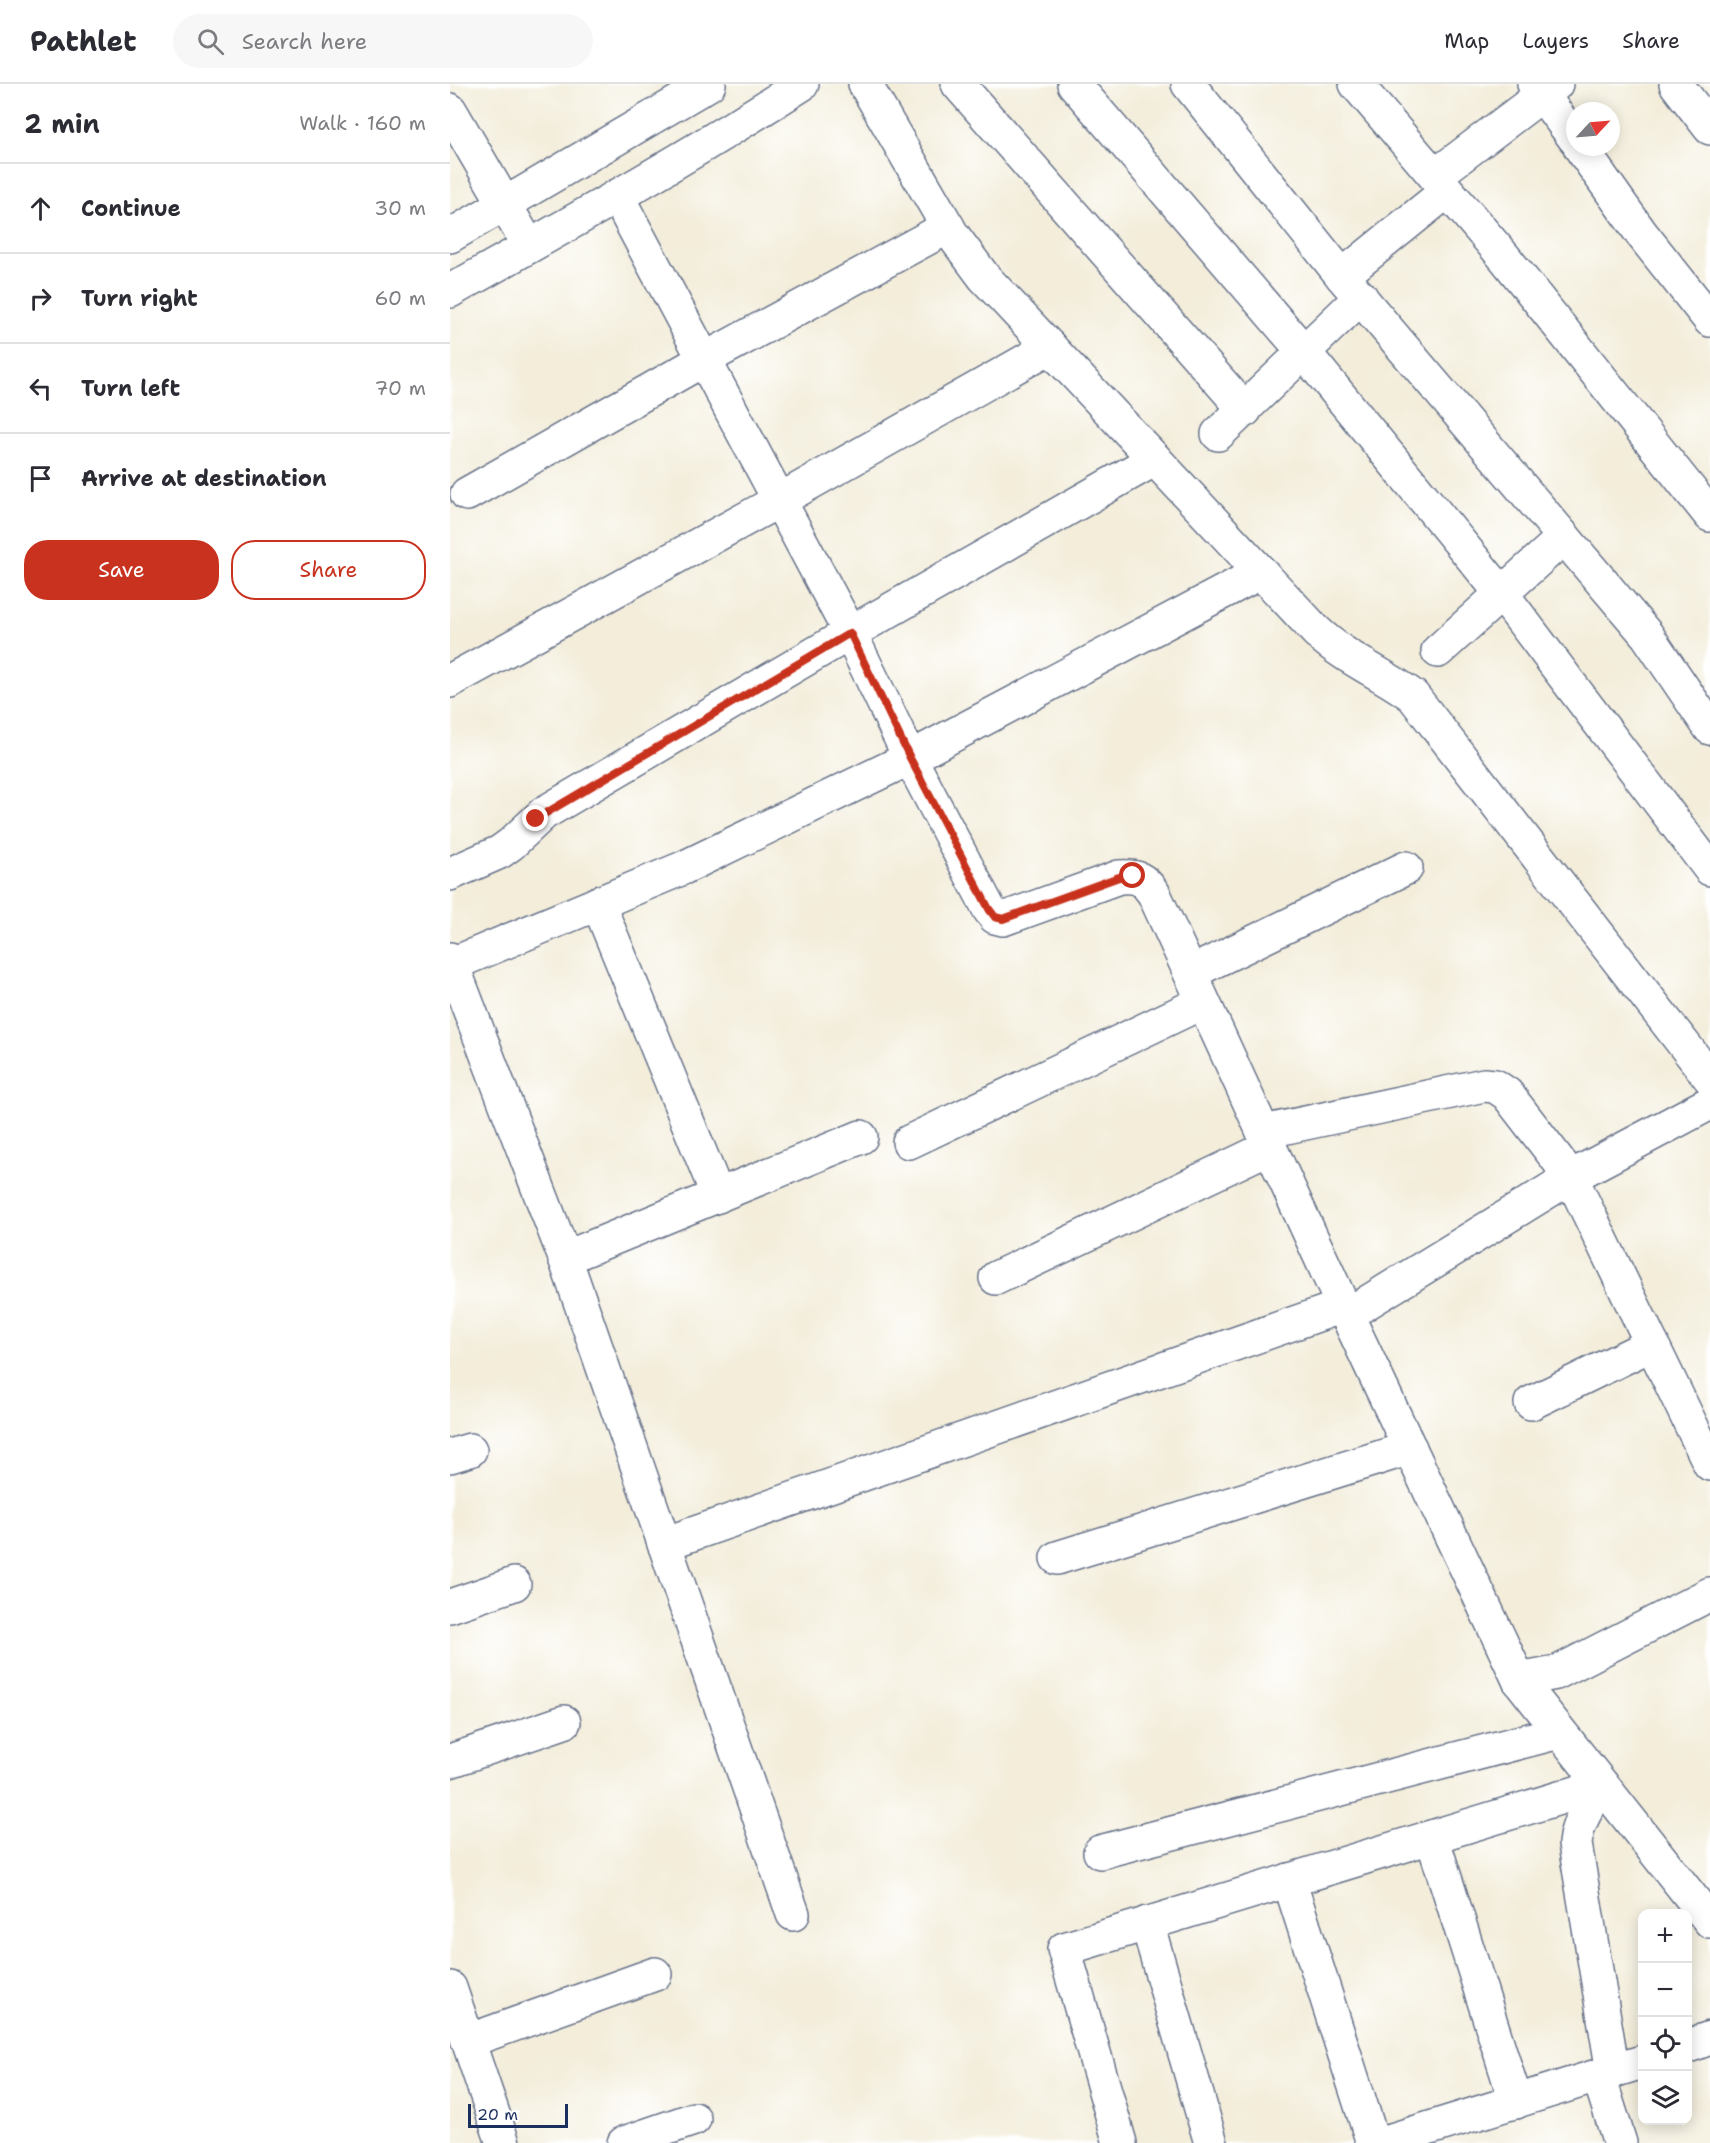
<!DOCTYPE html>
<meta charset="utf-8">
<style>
:root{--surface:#fff;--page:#f7f7f7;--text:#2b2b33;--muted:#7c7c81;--line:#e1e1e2;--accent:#c8321e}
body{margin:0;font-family:"Shantell Sans",sans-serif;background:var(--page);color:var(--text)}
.controls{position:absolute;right:18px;bottom:18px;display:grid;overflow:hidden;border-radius:12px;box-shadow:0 3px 15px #0003}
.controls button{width:54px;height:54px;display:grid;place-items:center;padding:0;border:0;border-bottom:2px solid var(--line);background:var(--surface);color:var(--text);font:30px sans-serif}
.compass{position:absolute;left:1116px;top:18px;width:54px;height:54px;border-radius:50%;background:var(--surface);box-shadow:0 3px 15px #0003;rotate:64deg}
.scale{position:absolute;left:18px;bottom:15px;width:100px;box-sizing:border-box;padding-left:6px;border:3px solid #1b2f5e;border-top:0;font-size:16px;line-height:21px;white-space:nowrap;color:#1b2f5e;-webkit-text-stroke:4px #fff;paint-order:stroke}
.stop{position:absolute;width:18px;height:18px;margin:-14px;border:4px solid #c8321e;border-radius:50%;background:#fff}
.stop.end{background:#c8321e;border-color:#fff;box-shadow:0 2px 6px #0008}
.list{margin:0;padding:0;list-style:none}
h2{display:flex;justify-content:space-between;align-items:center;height:78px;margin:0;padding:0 24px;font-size:26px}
h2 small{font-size:20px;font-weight:400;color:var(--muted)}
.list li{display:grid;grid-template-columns:39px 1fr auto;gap:18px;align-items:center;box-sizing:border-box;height:90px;padding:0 24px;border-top:2px solid var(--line)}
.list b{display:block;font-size:22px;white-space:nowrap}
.list em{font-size:20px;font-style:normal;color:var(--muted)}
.actions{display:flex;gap:12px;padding:18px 24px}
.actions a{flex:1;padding:14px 0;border:2px solid var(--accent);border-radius:24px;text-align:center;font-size:21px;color:var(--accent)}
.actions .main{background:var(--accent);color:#fff}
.icon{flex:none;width:33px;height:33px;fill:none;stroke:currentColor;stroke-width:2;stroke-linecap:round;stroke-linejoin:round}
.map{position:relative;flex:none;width:1260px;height:2059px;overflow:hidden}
header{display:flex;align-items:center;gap:36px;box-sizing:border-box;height:84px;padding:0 30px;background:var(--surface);border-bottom:2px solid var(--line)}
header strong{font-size:28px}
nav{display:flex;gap:33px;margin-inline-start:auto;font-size:21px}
.search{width:420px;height:54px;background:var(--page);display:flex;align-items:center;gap:15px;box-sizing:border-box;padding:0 21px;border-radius:33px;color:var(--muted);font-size:22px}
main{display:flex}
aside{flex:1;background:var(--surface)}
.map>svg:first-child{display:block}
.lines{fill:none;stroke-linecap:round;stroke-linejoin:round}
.minor-casing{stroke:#677289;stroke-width:36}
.minor{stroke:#fff;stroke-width:33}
.route{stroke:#c8321e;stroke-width:8}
</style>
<header>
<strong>Pathlet</strong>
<div class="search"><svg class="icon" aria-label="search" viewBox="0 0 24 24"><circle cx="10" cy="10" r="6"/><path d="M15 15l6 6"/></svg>Search here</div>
<nav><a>Map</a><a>Layers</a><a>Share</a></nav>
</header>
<main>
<aside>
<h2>2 min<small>Walk · 160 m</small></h2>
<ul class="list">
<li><svg class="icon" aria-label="ahead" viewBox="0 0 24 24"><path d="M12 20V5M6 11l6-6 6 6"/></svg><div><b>Continue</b></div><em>30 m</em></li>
<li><svg class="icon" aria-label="right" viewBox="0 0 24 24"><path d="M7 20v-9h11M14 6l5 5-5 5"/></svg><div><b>Turn right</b></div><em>60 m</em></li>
<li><svg class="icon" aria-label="left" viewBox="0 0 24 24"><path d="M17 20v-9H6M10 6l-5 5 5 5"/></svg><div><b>Turn left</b></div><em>70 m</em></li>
<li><svg class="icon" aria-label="arrive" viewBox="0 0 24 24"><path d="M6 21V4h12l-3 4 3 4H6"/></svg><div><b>Arrive at destination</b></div></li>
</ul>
<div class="actions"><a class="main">Save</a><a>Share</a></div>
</aside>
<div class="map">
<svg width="1260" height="2059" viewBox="0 0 1260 2059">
<rect width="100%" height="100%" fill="#fff"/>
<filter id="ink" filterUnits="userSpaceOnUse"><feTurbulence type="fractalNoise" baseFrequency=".0167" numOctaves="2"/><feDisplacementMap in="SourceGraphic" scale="12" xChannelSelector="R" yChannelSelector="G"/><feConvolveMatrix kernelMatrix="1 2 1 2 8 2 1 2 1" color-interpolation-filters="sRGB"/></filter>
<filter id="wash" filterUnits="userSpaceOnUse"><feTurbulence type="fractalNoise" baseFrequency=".008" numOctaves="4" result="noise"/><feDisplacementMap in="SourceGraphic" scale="24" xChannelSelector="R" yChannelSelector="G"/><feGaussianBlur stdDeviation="1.35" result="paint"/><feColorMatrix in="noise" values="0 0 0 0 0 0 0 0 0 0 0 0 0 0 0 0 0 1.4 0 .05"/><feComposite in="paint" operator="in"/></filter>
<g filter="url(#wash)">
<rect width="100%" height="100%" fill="#f3edda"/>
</g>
<g filter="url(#ink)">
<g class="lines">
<defs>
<g id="minor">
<path d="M415 0 502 150 534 193 866 547C894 574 932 589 963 612L1260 994"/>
<polyline points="508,0 795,326"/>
<polyline points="624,0 854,268 1052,510 1260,785"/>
<polyline points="738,0 892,192 1197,551 1260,644"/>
<polyline points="906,0 1055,174 1260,431"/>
<polyline points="1084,0 1125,55"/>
<polyline points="1226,0 1260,44"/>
<polyline points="0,26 79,162"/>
<polyline points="1130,63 1191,149 1260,236"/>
<polyline points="985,92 1106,0"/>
<path d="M167 112 400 549 460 674 539 825 545 833 553 835 669 793C688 792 693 794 704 810L897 1231"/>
<polyline points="0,152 259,0"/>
<polyline points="892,192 997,107"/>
<path d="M0 207C119 140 237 74 352 0"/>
<polyline points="768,350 911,213"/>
<polyline points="17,410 255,275 498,143"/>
<polyline points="988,567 1114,453"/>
<polyline points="0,597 330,416 600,263"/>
<polyline points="0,790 50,768 61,760 94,729 400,549 705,375"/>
<polyline points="148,819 268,1112"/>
<polyline points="0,875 115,1174 343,1830"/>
<polyline points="0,881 233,784 460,674 811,488"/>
<polyline points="740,889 956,784"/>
<polyline points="1260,1019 1121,1093 897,1231 1069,1596 1260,1837"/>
<polyline points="813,1048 1034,1001 1045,1002 1057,1010 1121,1093 1260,1380"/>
<polyline points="459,1058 753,918"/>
<polyline points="115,1174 411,1053"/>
<polyline points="546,1194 820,1063"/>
<polyline points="1081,1319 1202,1260"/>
<polyline points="0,1372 20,1366"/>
<polyline points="214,1460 893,1222"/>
<polyline points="607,1474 960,1364"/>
<polyline points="0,1522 64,1500"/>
<polyline points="1069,1596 1106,1589 1260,1510"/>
<polyline points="0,1677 114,1638"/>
<path d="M1152 1701C1140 1720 1127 1737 1125 1760L1163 1988"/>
<polyline points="982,1753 1066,2018"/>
<polyline points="650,1768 1109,1648"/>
<polyline points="839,1796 923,2059"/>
<polyline points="697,1839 761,2059"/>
<polyline points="0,1904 53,2059"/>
<polyline points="18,1957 205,1890"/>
<polyline points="1238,1962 1260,1954"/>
<polyline points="1149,1993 1170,2059"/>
<polyline points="174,2059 244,2035"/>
<polyline points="670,2059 614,1865 1152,1701"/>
<polyline points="932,2059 1192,1978"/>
</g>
</defs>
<use href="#minor" class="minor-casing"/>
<use href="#minor" class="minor"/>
</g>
</g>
<g class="lines" filter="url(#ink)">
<polyline class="route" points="86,735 400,549 460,674 539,825 545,833 553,835 669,793 683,792"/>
</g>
</svg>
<div class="controls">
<button>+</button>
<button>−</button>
<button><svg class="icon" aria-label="locate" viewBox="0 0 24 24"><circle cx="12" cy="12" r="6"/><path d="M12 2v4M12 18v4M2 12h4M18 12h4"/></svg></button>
<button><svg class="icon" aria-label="layers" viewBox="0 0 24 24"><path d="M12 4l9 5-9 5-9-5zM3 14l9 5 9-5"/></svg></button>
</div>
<svg class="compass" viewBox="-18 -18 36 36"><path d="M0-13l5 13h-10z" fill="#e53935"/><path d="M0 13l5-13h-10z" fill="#7c7c81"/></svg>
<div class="scale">20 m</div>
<div class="stop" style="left:683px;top:792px"></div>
<div class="stop end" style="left:86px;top:735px"></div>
</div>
</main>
